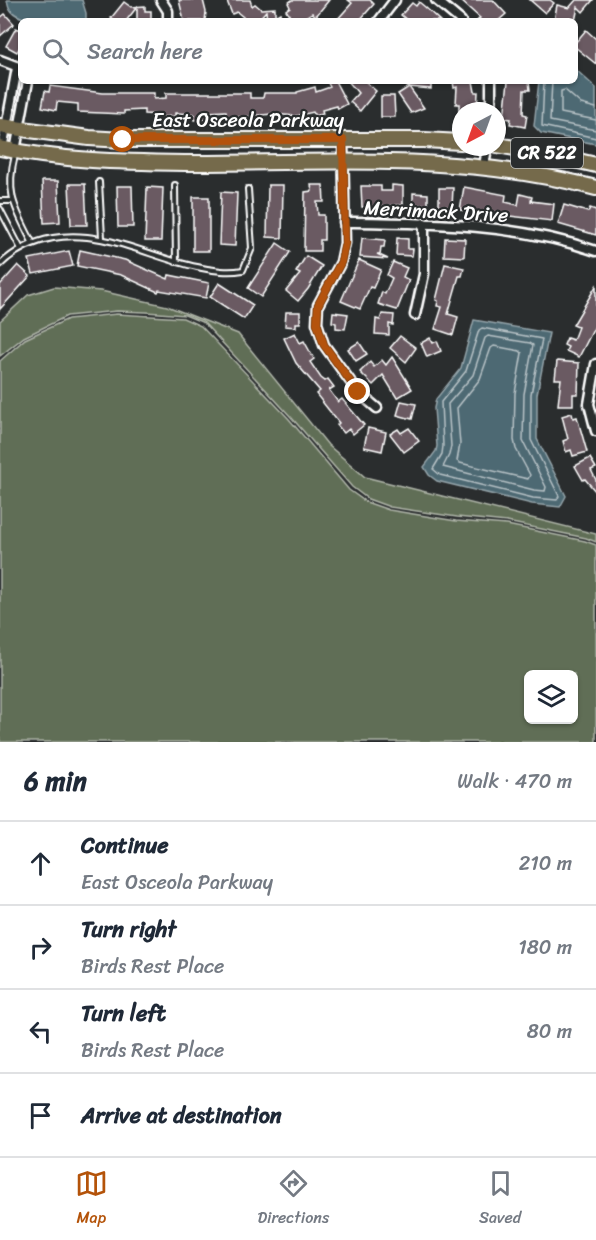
<!DOCTYPE html>
<meta charset="utf-8">
<style>
:root{--surface:#fff;--page:#f6f6f7;--text:#1f2937;--muted:#747a83;--line:#e0e1e3;--accent:#b45309}
body{margin:0;font-family:Sriracha,sans-serif;background:var(--page);color:var(--text)}
.controls{position:absolute;right:18px;bottom:18px;display:grid;overflow:hidden;border-radius:9px;box-shadow:0 2px 4px #0004}
.controls button{width:54px;height:54px;display:grid;place-items:center;padding:0;border:0;border-bottom:2px solid var(--line);background:var(--surface);color:var(--text);font:30px sans-serif}
.compass{position:absolute;left:452px;top:102px;width:54px;height:54px;border-radius:50%;background:var(--surface);box-shadow:0 2px 4px #0004;rotate:221deg}
.stop{position:absolute;width:18px;height:18px;margin:-14px;border:4px solid #b45309;border-radius:50%;background:#fff}
.stop.end{background:#b45309;border-color:#fff;box-shadow:0 2px 6px #0008}
.list{margin:0;padding:0;list-style:none}
h2{display:flex;justify-content:space-between;align-items:center;height:78px;margin:0;padding:0 24px;font-size:26px}
h2 small{font-size:20px;font-weight:400;color:var(--muted)}
.list li{display:grid;grid-template-columns:39px 1fr auto;gap:18px;align-items:center;box-sizing:border-box;height:84px;padding:0 24px;border-top:2px solid var(--line)}
.list b{display:block;font-size:22px;white-space:nowrap}
.list p{margin:0;font-size:20px;white-space:nowrap;color:var(--muted)}
.list em{font-size:20px;font-style:normal;color:var(--muted)}
.icon{flex:none;width:33px;height:33px;fill:none;stroke:currentColor;stroke-width:2;stroke-linecap:round;stroke-linejoin:round}
.map{position:relative;flex:none;width:596px;height:742px;overflow:hidden}
.search{position:absolute;background:var(--surface);box-shadow:0 2px 4px #0004;left:18px;right:18px;top:18px;height:66px;display:flex;align-items:center;gap:15px;box-sizing:border-box;padding:0 21px;border-radius:9px;color:var(--muted);font-size:22px}
.sheet{height:414px;background:var(--surface)}
nav{display:flex;justify-content:space-around;align-items:center;box-sizing:border-box;height:84px;border-top:2px solid var(--line);background:var(--surface);font-size:16px;color:var(--muted)}
nav a{display:grid;justify-items:center;gap:3px}
nav .on{color:var(--accent)}
.map>svg:first-child{display:block}
.green{fill:#616e56;stroke:#b0b6aa;stroke-width:1.5;fill-rule:evenodd}
.water{fill:#4e6973;stroke:#95a5ab;stroke-width:1.5}
.lines{fill:none;stroke-linecap:round;stroke-linejoin:round}
.shore{stroke:#b8c3c7;stroke-width:1.5}
.building{fill:#6b5a62;stroke:#fff;stroke-width:1.5}
.service-casing{stroke:#fff;stroke-width:8}
.minor-casing{stroke:#fff;stroke-width:13}
.primary-casing{stroke:#fff;stroke-width:18}
.service{stroke:#2a2d2e;stroke-width:4}
.minor{stroke:#2a2d2e;stroke-width:8}
.primary{stroke:#746b4b;stroke-width:14}
.route{stroke:#b45309;stroke-width:8}
.labels{text-anchor:middle;stroke-width:4.5;stroke-linejoin:round;paint-order:stroke}
.shield{fill:#2a2d2e;stroke:#bfc0c0;stroke-width:1.5}
.shield-label{font-size:18px;font-weight:bold;fill:#fff}
.street-label{font-size:20px;fill:#fff;stroke:#2a2d2e}
</style>
<div class="map">
<svg width="596" height="742" viewBox="0 0 596 742">
<rect width="100%" height="100%" fill="#2a2d2e"/>
<filter id="ink" filterUnits="userSpaceOnUse"><feTurbulence type="fractalNoise" baseFrequency=".0167" numOctaves="2"/><feDisplacementMap in="SourceGraphic" scale="12" xChannelSelector="R" yChannelSelector="G"/><feConvolveMatrix kernelMatrix="1 2 1 2 8 2 1 2 1" color-interpolation-filters="sRGB"/></filter>
<g filter="url(#ink)">
<g class="green">
<polygon points="54,287 101,291 167,306 238,334 328,445 365,477 596,534 596,542 586,538 507,522 457,517 390,507 368,499 352,487 291,417 204,323 185,315 146,312 117,311 67,316 24,337 0,356 0,321 28,295"/>
<path d="M117 314 183 318 201 326 289 419 349 490 366 502 389 510 456 521 507 525 585 541 596 545V742H0V361L25 339 68 319ZM574 674V720H528V674Z"/>
</g>
<g class="water">
<path d="M7 0H82L86 13V21C69 21 20 26 10 9 8 7 8 3 7 0Z"/>
<polygon points="575,69 596,88 596,144 541,133 534,126 539,81 575,81"/>
<polygon points="474,320 549,333 537,394 537,439 566,496 560,507 532,504 437,481 429,475 424,467 436,451 437,446 434,408 436,399 461,368"/>
</g>
<g class="lines">
<g class="shore">
<polyline points="544,81 542,126 596,138"/>
<polyline points="552,81 550,121 596,130"/>
<polyline points="596,108 581,104 565,90 561,91 561,113 596,120"/>
<polygon points="482,328 542,339 531,394 531,440 559,496 557,500 533,498 440,475 433,469 442,454 443,446 441,402 466,371 479,330"/>
<polygon points="488,336 530,343 533,345 524,394 523,441 546,487 545,491 534,490 443,467 449,455 451,446 448,404 473,375 485,338"/>
<polygon points="494,346 520,351 522,353 515,393 514,440 516,449 530,475 528,479 460,463 457,461 460,444 457,408 480,379 491,348"/>
</g>
</g>
<g class="building">
<polygon points="179,0 203,0 206,12 205,21 184,21"/>
<polygon points="231,0 250,0 252,6 255,4 261,9 275,8 275,16 280,13 281,21 267,21 266,11 257,21 248,21 237,12 232,14 227,1"/>
<polygon points="292,0 329,0 316,16 312,13 299,21 293,21 286,10 290,7 288,3"/>
<polygon points="348,0 370,0 374,4 359,21 336,21 352,3"/>
<polygon points="460,0 493,0 506,14 498,21 477,21 480,18"/>
<polygon points="530,0 550,0 554,3 545,13"/>
<polygon points="576,0 593,0 583,12 578,7 575,21 554,21 557,5 569,8"/>
<polygon points="124,2 131,7 145,6 145,11 151,11 151,21 137,21 137,7 126,21 115,21 111,18"/>
<polygon points="419,2 425,7 440,21 408,21 401,15 412,3 416,6"/>
<polygon points="5,14 14,24 0,36 0,18"/>
<polygon points="16,28 21,30 21,45 17,52 6,46"/>
<polygon points="586,30 596,39 596,64 575,47 575,43"/>
<polygon points="331,81 335,81 347,104 338,109 337,106 322,110 323,114 315,116 313,112 296,116 272,114 243,117 226,116 226,111 207,112 207,119 195,120 194,114 175,113 175,116 161,117 161,115 144,114 144,110 124,111 124,114 78,112 78,104 57,102 56,110 42,107 45,91 49,92 50,86 103,93 154,93 154,99 166,98 166,93 250,93 250,98 263,98 264,93 297,93 297,92 315,87 316,92 330,87 328,83"/>
<polygon points="348,81 365,81 376,91 360,111 350,102 358,93"/>
<polygon points="409,81 431,81 431,89 409,87 424,108 411,113 398,94 409,87"/>
<polygon points="453,81 473,81 475,92 478,92 477,111 459,111 459,104 456,104 457,87 454,88"/>
<polygon points="508,81 529,81 530,90 524,90 523,114 527,115 525,127 510,124 511,119 504,118"/>
<polygon points="381,96 394,96 395,117 381,117"/>
<polygon points="42,181 58,181 60,222 44,223"/>
<polygon points="69,184 85,184 87,225 71,225"/>
<polygon points="268,185 283,185 282,238 267,237"/>
<polygon points="311,185 323,185 324,202 317,202 318,215 324,215 324,240 320,240 320,251 304,251 305,192 312,191"/>
<polygon points="392,185 403,186 403,205 362,207 361,186 381,186 381,191 392,191"/>
<polygon points="117,186 132,186 133,227 118,227"/>
<polygon points="147,187 163,188 161,241 145,241"/>
<polygon points="464,187 506,195 505,202 518,205 520,194 532,197 531,201 554,204 552,221 460,210"/>
<polygon points="439,188 453,188 452,207 439,206"/>
<polygon points="221,192 237,193 235,246 219,245"/>
<polygon points="413,193 428,194 428,205 413,205"/>
<rect x="193" y="197" width="16" height="54"/>
<polygon points="564,205 588,212 590,208 596,210 596,235 558,224"/>
<polygon points="362,238 385,240 384,247 381,247 380,254 377,254 388,259 360,257"/>
<polygon points="397,238 408,239 408,249 413,249 412,256 396,255"/>
<polygon points="445,238 465,239 464,257 444,256"/>
<polygon points="277,243 290,252 261,297 248,288"/>
<polygon points="80,250 125,260 168,279 169,275 209,283 206,298 159,290 158,292 121,275 77,266"/>
<polygon points="69,251 73,266 33,274 29,259"/>
<polygon points="306,256 322,266 308,289 298,301 286,291 300,274 296,272"/>
<polygon points="359,260 381,270 373,288 370,287 360,309 341,301"/>
<polygon points="393,262 407,268 403,277 409,280 397,310 378,304 382,292 385,294 392,278 387,275"/>
<polygon points="445,264 464,268 462,276 459,276 448,314 458,317 453,335 435,329 442,307 437,306 438,301 436,300"/>
<polygon points="18,265 30,276 0,309 0,285"/>
<polygon points="219,283 253,305 244,319 210,297"/>
<polygon points="596,286 596,324 579,357 566,351 568,347 564,345 567,338 573,340 578,327 573,325"/>
<polygon points="286,312 300,312 300,323 296,323 296,327 285,326"/>
<polygon points="333,312 348,314 345,329 336,328 336,323 332,322"/>
<polygon points="382,314 394,315 393,325 389,324 389,335 375,334 376,319 380,320"/>
<polygon points="295,333 300,343 304,341 314,359 310,362 321,378 325,381 328,379 334,387 329,390 338,402 342,399 364,425 353,434 349,429 344,433 337,425 339,423 316,394 320,391 296,363 284,338"/>
<polygon points="400,336 416,348 406,362 390,348"/>
<polygon points="430,338 433,343 437,341 441,351 427,357 421,343"/>
<polygon points="359,342 367,354 356,361 348,349"/>
<polygon points="392,357 412,389 397,398 383,375 373,385 360,372 370,362 374,367 382,360 386,365"/>
<polygon points="557,361 579,363 578,394 573,394 573,405 558,405 561,379 555,379"/>
<polygon points="401,401 416,404 412,419 397,415"/>
<polygon points="572,413 573,418 577,417 587,452 573,456 571,450 566,452 563,441 568,439 562,416"/>
<polygon points="368,428 386,432 382,451 364,447"/>
<polygon points="409,428 419,441 404,452 390,434 398,429 401,433"/>
<polygon points="590,458 596,468 591,470 596,480 596,492 585,479 583,480 575,466"/>
</g>
<g class="lines">
<defs>
<g id="service">
<path d="M15 155C5 194 15 208 32 242"/>
<polyline points="99,182 102,238"/>
<polyline points="175,185 176,262"/>
<polyline points="0,201 11,201"/>
<polyline points="0,209 21,249"/>
<path d="M0 265C15 250 32 242 53 238 103 229 149 257 197 267 213 270 226 273 243 270L252 248 248 189"/>
</g>
<g id="minor">
<polyline points="161,0 168,11 168,21"/>
<polyline points="436,0 461,21"/>
<polyline points="379,21 395,0"/>
<polyline points="0,60 21,68"/>
<polyline points="491,111 491,81"/>
<polyline points="343,140 345,243 341,262 318,305 317,323 324,345 358,392 377,408"/>
<polyline points="2,149 17,68"/>
<polyline points="15,151 28,81"/>
<polyline points="484,167 487,147"/>
<path d="M344 222C429 223 515 223 596 251"/>
<polyline points="415,315 424,274 424,223"/>
<polyline points="596,364 589,404 596,431"/>
</g>
<g id="primary">
<polyline points="0,126 89,138 123,140 424,140 461,142"/>
<polyline points="497,145 544,153 596,165"/>
<path d="M0 148C61 161 123 162 185 163 323 163 462 152 596 188"/>
</g>
</defs>
<use href="#service" class="service-casing"/>
<use href="#minor" class="minor-casing"/>
<use href="#primary" class="primary-casing"/>
<use href="#service" class="service"/>
<use href="#minor" class="minor"/>
<use href="#primary" class="primary"/>
</g>
</g>
<g class="lines" filter="url(#ink)">
<polyline class="route" points="123,140 343,140 345,243 341,262 318,305 317,323 324,345 358,392"/>
</g>
<g class="labels">
<rect class="shield" x="511" y="138" width="72" height="30" rx="4.5"/>
<g class="shield-label">
<text x="547" y="159">CR 522</text>
</g>
<g class="street-label">
<text x="248" y="127">East Osceola Parkway</text>
<text transform="translate(436 211) rotate(3)" y="7">Merrimack Drive</text>
</g>
</g>
</svg>
<div class="controls">
<button><svg class="icon" aria-label="layers" viewBox="0 0 24 24"><path d="M12 4l9 5-9 5-9-5zM3 14l9 5 9-5"/></svg></button>
</div>
<svg class="compass" viewBox="-18 -18 36 36"><path d="M0-13l5 13h-10z" fill="#e53935"/><path d="M0 13l5-13h-10z" fill="#747a83"/></svg>
<div class="stop" style="left:123px;top:140px"></div>
<div class="stop end" style="left:358px;top:392px"></div>
<div class="search"><svg class="icon" aria-label="search" viewBox="0 0 24 24"><circle cx="10" cy="10" r="6"/><path d="M15 15l6 6"/></svg>Search here</div>
</div>
<section class="sheet">
<h2>6 min<small>Walk · 470 m</small></h2>
<ul class="list">
<li><svg class="icon" aria-label="ahead" viewBox="0 0 24 24"><path d="M12 20V5M6 11l6-6 6 6"/></svg><div><b>Continue</b><p>East Osceola Parkway</p></div><em>210 m</em></li>
<li><svg class="icon" aria-label="right" viewBox="0 0 24 24"><path d="M7 20v-9h11M14 6l5 5-5 5"/></svg><div><b>Turn right</b><p>Birds Rest Place</p></div><em>180 m</em></li>
<li><svg class="icon" aria-label="left" viewBox="0 0 24 24"><path d="M17 20v-9H6M10 6l-5 5 5 5"/></svg><div><b>Turn left</b><p>Birds Rest Place</p></div><em>80 m</em></li>
<li><svg class="icon" aria-label="arrive" viewBox="0 0 24 24"><path d="M6 21V4h12l-3 4 3 4H6"/></svg><div><b>Arrive at destination</b></div></li>
</ul>
</section>
<nav>
<a class="on"><svg class="icon" aria-label="map" viewBox="0 0 24 24"><path d="M3 6l6-2 6 2 6-2v14l-6 2-6-2-6 2zM9 4v14M15 6v14"/></svg>Map</a>
<a><svg class="icon" aria-label="directions" viewBox="0 0 24 24"><path d="M12 3l9 9-9 9-9-9zM9 14v-3h6M13 9l2 2-2 2"/></svg>Directions</a>
<a><svg class="icon" aria-label="saved" viewBox="0 0 24 24"><path d="M7 4h10v16l-5-4-5 4z"/></svg>Saved</a>
</nav>
